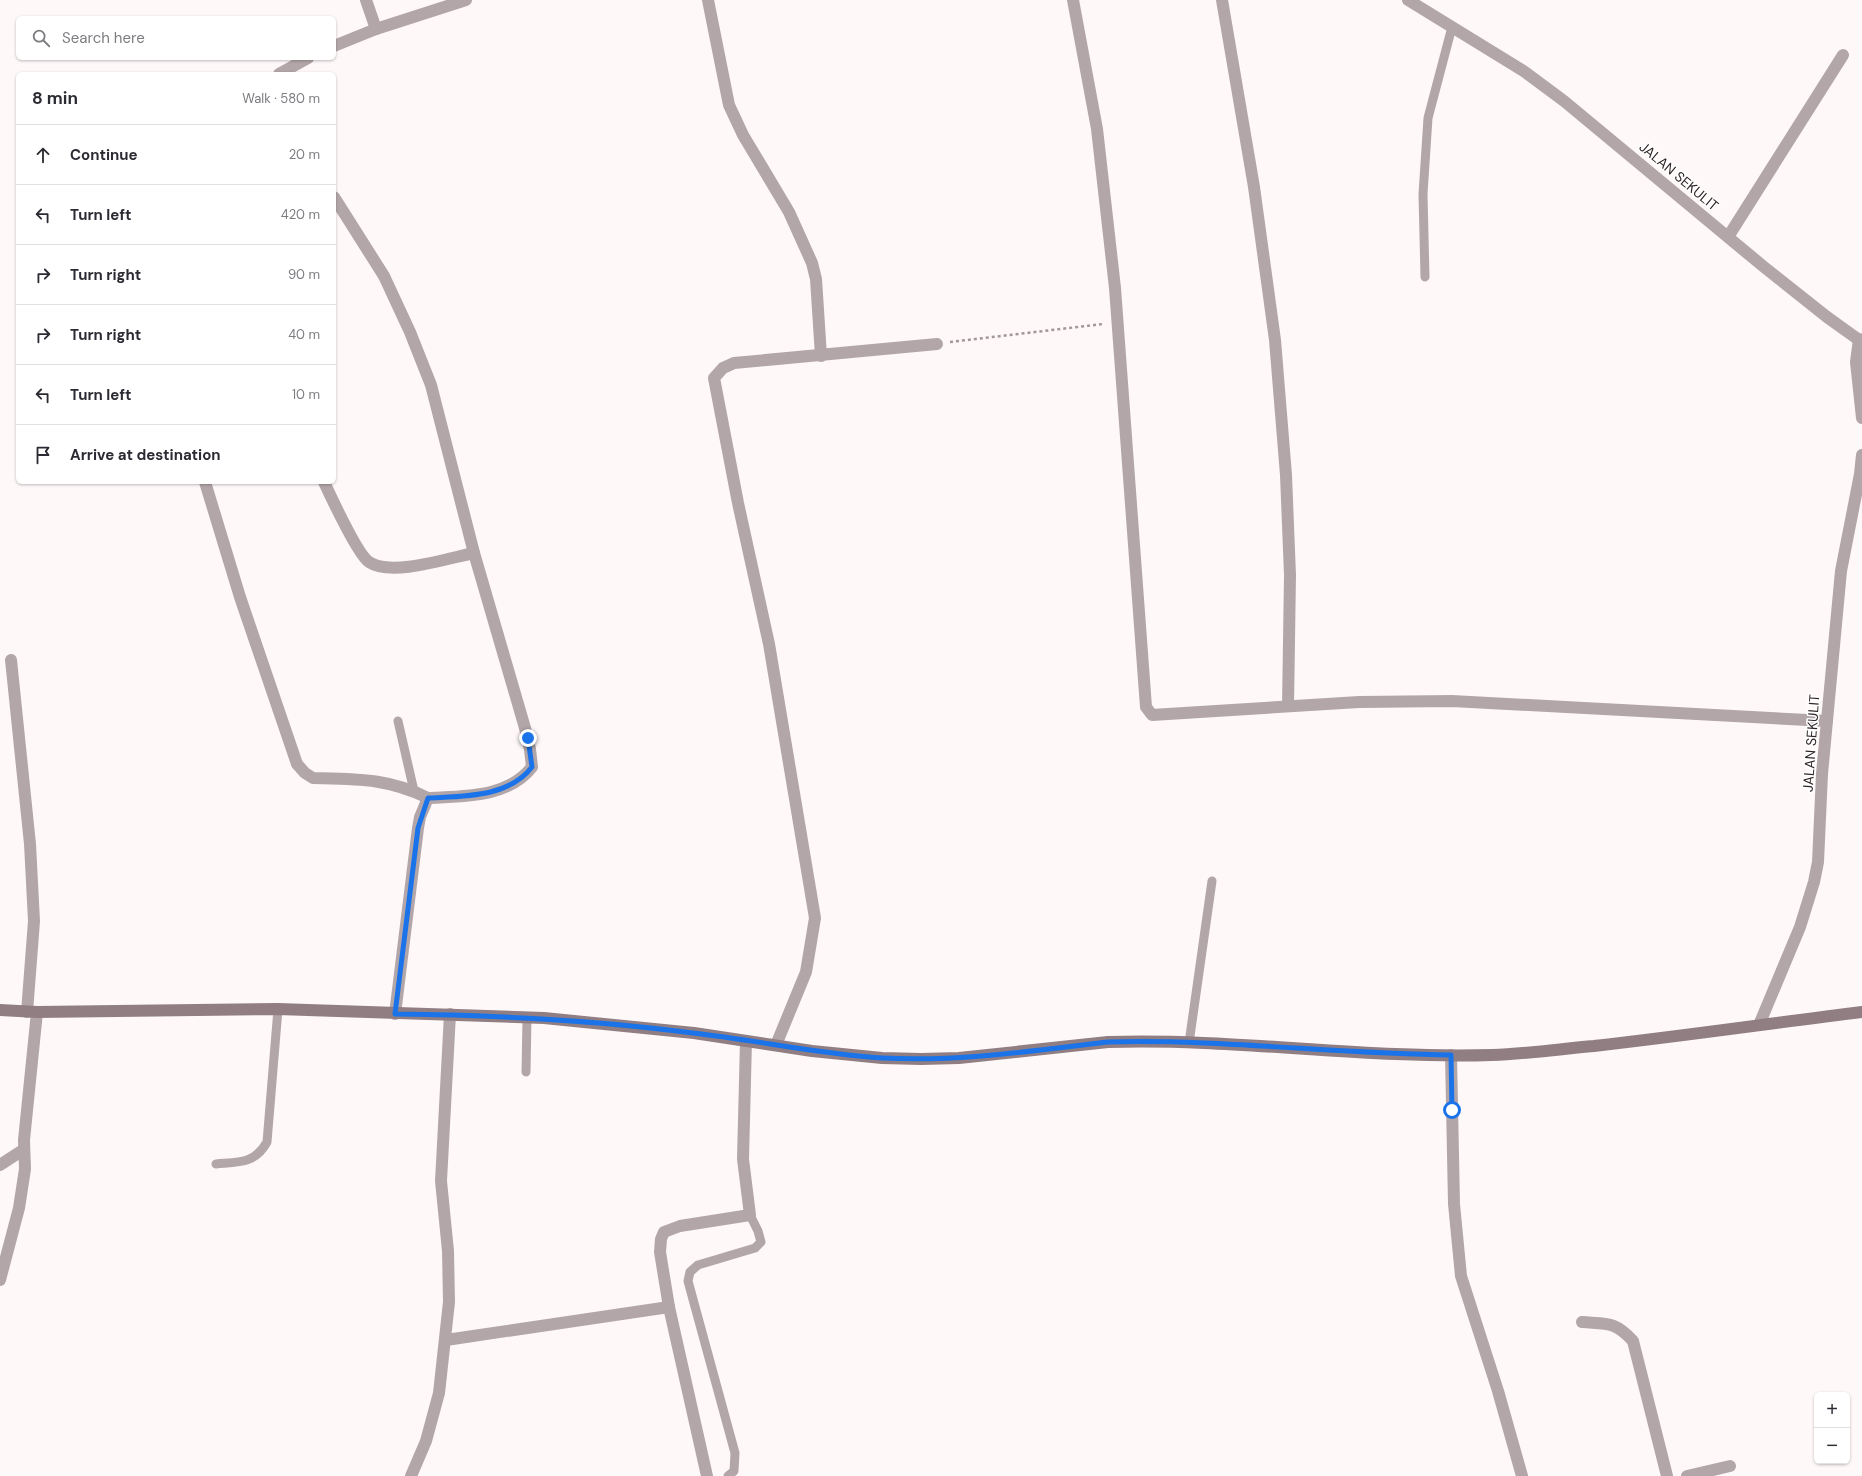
<!DOCTYPE html>
<meta charset="utf-8">
<style>
:root{--surface:#fff;--page:#f7f7f7;--text:#2b2b33;--muted:#7c7c81;--line:#e1e1e2}
body{margin:0;font-family:"DM Sans",sans-serif;background:var(--page);color:var(--text)}
.controls{position:absolute;right:12px;bottom:12px;display:grid;overflow:hidden;border-radius:6px;box-shadow:0 1px 3px #0004}
.controls button{width:36px;height:36px;display:grid;place-items:center;padding:0;border:0;border-bottom:1px solid var(--line);background:var(--surface);color:var(--text);font:20px sans-serif}
.stop{position:absolute;width:12px;height:12px;margin:-9px;border:3px solid #1a73e8;border-radius:50%;background:#fff}
.stop.end{background:#1a73e8;border-color:#fff;box-shadow:0 1px 4px #0008}
.list{margin:0;padding:0;list-style:none}
h2{display:flex;justify-content:space-between;align-items:center;height:52px;margin:0;padding:0 16px;font-size:17px}
h2 small{font-size:13px;font-weight:400;color:var(--muted)}
.list li{display:grid;grid-template-columns:26px 1fr auto;gap:12px;align-items:center;box-sizing:border-box;height:60px;padding:0 16px;border-top:1px solid var(--line)}
.list b{display:block;font-size:15px;white-space:nowrap}
.list em{font-size:13px;font-style:normal;color:var(--muted)}
.icon{flex:none;width:22px;height:22px;fill:none;stroke:currentColor;stroke-width:2;stroke-linecap:round;stroke-linejoin:round}
.map{position:relative;flex:none;width:1862px;height:1476px;overflow:hidden}
.search{position:absolute;background:var(--surface);box-shadow:0 1px 3px #0004;left:16px;top:16px;width:320px;height:44px;display:flex;align-items:center;gap:10px;box-sizing:border-box;padding:0 14px;border-radius:6px;color:var(--muted);font-size:15px}
.panel{position:absolute;background:var(--surface);box-shadow:0 1px 3px #0004;left:16px;top:72px;width:320px;height:412px;border-radius:6px}
.map>svg:first-child{display:block}
.lines{fill:none;stroke-linecap:round;stroke-linejoin:round}
.path{stroke:#a09899;stroke-width:2.5;stroke-dasharray:3 3;stroke-linecap:butt}
.lane{stroke:#b3a6a9;stroke-width:9}
.street{stroke:#b3a6a9;stroke-width:12}
.secondary{stroke:#907e82;stroke-width:12}
.route{stroke:#1a73e8;stroke-width:5}
.labels{text-anchor:middle;stroke-width:3;stroke-linejoin:round;paint-order:stroke}
.street-label{font-size:14px;fill:#2f2426;stroke:#fff}
</style>
<div class="map">
<svg width="1862" height="1476" viewBox="0 0 1862 1476">
<rect width="100%" height="100%" fill="#fef8f9"/>
<g class="lines">
<polyline class="path" points="950,342 1103,324"/>
<g class="lane">
<polyline points="1425,277 1423,194 1428,118 1452,27"/>
<polyline points="398,721 414,791"/>
<polyline points="1189,1043 1212,881"/>
<polyline points="526,1072 527,1018"/>
<path d="M216 1164C238 1162 255 1164 267 1142L278 1009"/>
<polyline points="728,1476 734,1471 735,1453 688,1281 690,1272 698,1265 755,1248 761,1242 758,1231 750,1215"/>
</g>
<g class="street">
<polyline points="366,0 376,29"/>
<polyline points="708,0 729,105 743,135 789,212 812,263 816,279 821,356"/>
<polyline points="1073,0 1097,129 1115,288 1146,707 1152,715 1359,702 1452,701 1827,721"/>
<polyline points="1222,0 1254,187 1275,340 1286,475 1290,575 1288,706"/>
<polyline points="1408,0 1525,72 1564,101 1764,267 1827,317 1862,342"/>
<polyline points="334,46 376,29 466,0"/>
<polyline points="279,74 308,58"/>
<path d="M334 197 384 276 410 332 431 385 474 553 525 728 530 749 532 767C508 798 464 796 428 798L420 817 418 828 395 1014"/>
<polyline points="1728,237 1843,55"/>
<polyline points="1859,339 1856,362 1862,418"/>
<path d="M205 482 240 597 297 764 305 773 313 778C356 779 388 778 428 798"/>
<path d="M324 482C331 497 358 555 369 562 391 577 449 558 474 553"/>
<polyline points="11,660 30,844 34,921 27,1012"/>
<polyline points="1759,1025 1800,927 1814,882 1818,862 1822,774 1841,571 1860,474 1862,455"/>
<polyline points="776,1045 806,972 815,918 769,644 738,503 714,378 723,368 734,363 937,344"/>
<polyline points="1451,1055 1454,1204 1461,1276 1498,1391 1522,1476"/>
<polyline points="0,1165 23,1150"/>
<polyline points="0,1280 19,1208 25,1169 24,1140 37,1012"/>
<path d="M1582 1322C1607 1324 1615 1321 1633 1341L1667 1476"/>
<polyline points="446,1340 669,1307"/>
<polyline points="411,1476 426,1441 439,1393 449,1302 448,1251 441,1181 450,1014"/>
<polyline points="707,1476 669,1307 660,1252 661,1239 664,1232 680,1226 750,1215 743,1159 746,1041"/>
<polyline points="1687,1476 1730,1466"/>
</g>
<path class="secondary" d="M0 1010 37 1012 278 1009 544 1018 694 1033 812 1051 882 1058 921 1059 959 1058 1108 1042C1236 1038 1363 1059 1492 1055 1526 1054 1560 1049 1594 1046 1683 1036 1773 1023 1862 1012"/>
</g>
<g class="lines">
<path class="route" d="M528 738 532 767C508 798 463 796 428 798L418 828 395 1014C495 1015 594 1020 693 1033 756 1040 818 1054 882 1058 957 1062 1033 1051 1108 1042 1222 1039 1336 1054 1451 1055L1452 1110"/>
</g>
<g class="labels">
<g class="street-label">
<text transform="translate(1679 176) rotate(40)" y="5">JALAN SEKULIT</text>
<text transform="translate(1811 743) rotate(-86)" y="5">JALAN SEKULIT</text>
</g>
</g>
</svg>
<div class="controls">
<button>+</button>
<button>−</button>
</div>
<div class="stop" style="left:1452px;top:1110px"></div>
<div class="stop end" style="left:528px;top:738px"></div>
<div class="search"><svg class="icon" aria-label="search" viewBox="0 0 24 24"><circle cx="10" cy="10" r="6"/><path d="M15 15l6 6"/></svg>Search here</div>
<section class="panel">
<h2>8 min<small>Walk · 580 m</small></h2>
<ul class="list">
<li><svg class="icon" aria-label="ahead" viewBox="0 0 24 24"><path d="M12 20V5M6 11l6-6 6 6"/></svg><div><b>Continue</b></div><em>20 m</em></li>
<li><svg class="icon" aria-label="left" viewBox="0 0 24 24"><path d="M17 20v-9H6M10 6l-5 5 5 5"/></svg><div><b>Turn left</b></div><em>420 m</em></li>
<li><svg class="icon" aria-label="right" viewBox="0 0 24 24"><path d="M7 20v-9h11M14 6l5 5-5 5"/></svg><div><b>Turn right</b></div><em>90 m</em></li>
<li><svg class="icon" aria-label="right" viewBox="0 0 24 24"><path d="M7 20v-9h11M14 6l5 5-5 5"/></svg><div><b>Turn right</b></div><em>40 m</em></li>
<li><svg class="icon" aria-label="left" viewBox="0 0 24 24"><path d="M17 20v-9H6M10 6l-5 5 5 5"/></svg><div><b>Turn left</b></div><em>10 m</em></li>
<li><svg class="icon" aria-label="arrive" viewBox="0 0 24 24"><path d="M6 21V4h12l-3 4 3 4H6"/></svg><div><b>Arrive at destination</b></div></li>
</ul>
</section>
</div>
